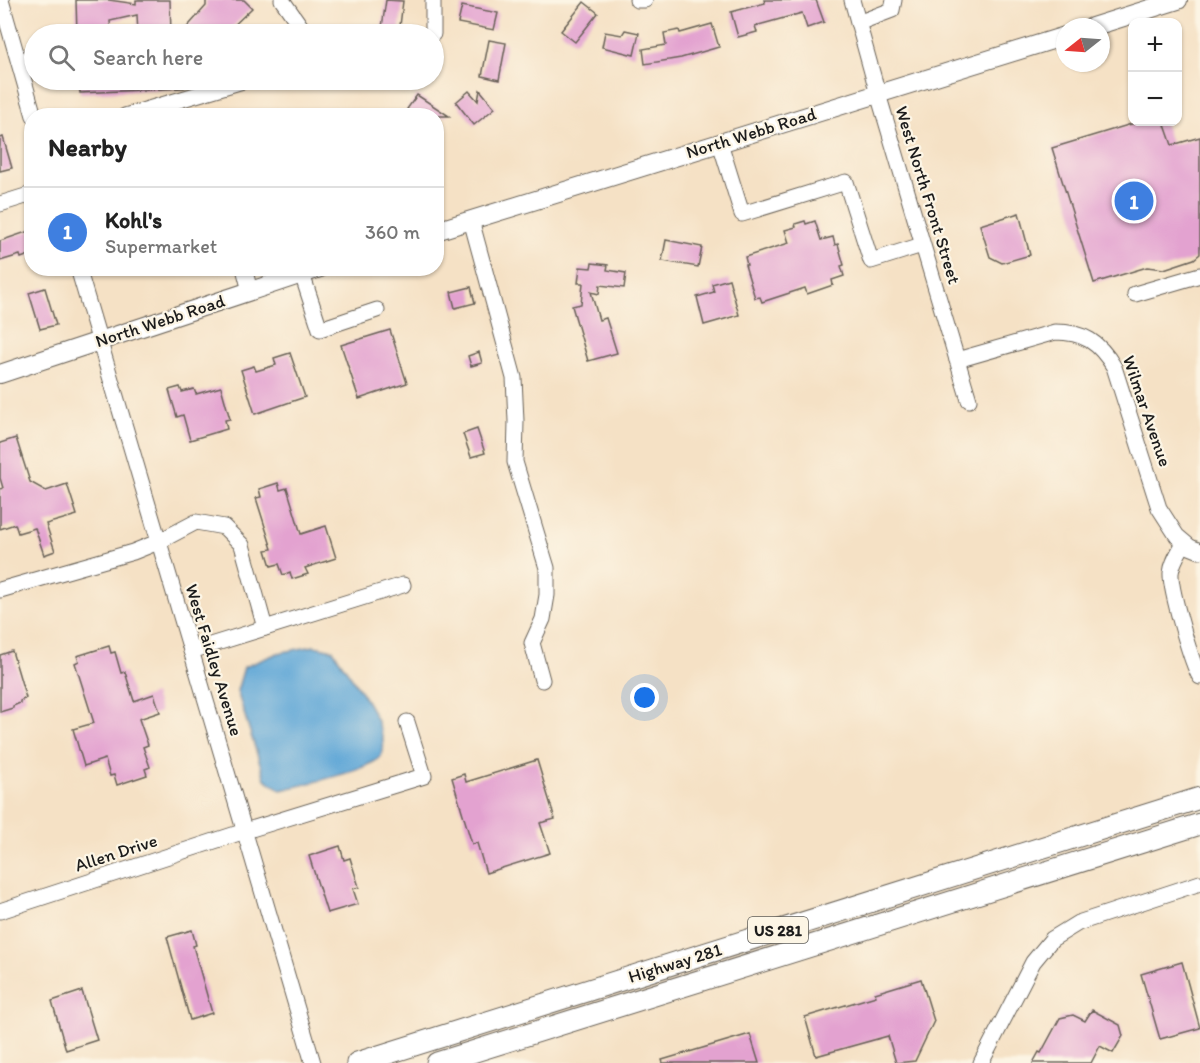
<!DOCTYPE html>
<meta charset="utf-8">
<style>
:root{--surface:#fff;--page:#f6f6f6;--text:#222;--muted:#767676;--line:#e0e0e0;--accent:#d93025}
body{margin:0;font-family:Itim,sans-serif;background:var(--page);color:var(--text)}
.controls{position:absolute;right:18px;top:18px;display:grid;overflow:hidden;border-radius:12px;box-shadow:0 2px 4px #0004}
.controls button{width:54px;height:54px;display:grid;place-items:center;padding:0;border:0;border-bottom:2px solid var(--line);background:var(--surface);color:var(--text);font:30px sans-serif}
.compass{position:absolute;left:1056px;top:18px;width:54px;height:54px;border-radius:50%;background:var(--surface);box-shadow:0 2px 4px #0004;rotate:253deg}
.you{position:absolute;left:645px;top:698px;width:21px;height:21px;margin:-15px;border:4px solid #fff;border-radius:50%;background:#1a73e8;box-shadow:0 0 0 9px #1a73e833}
.badge{display:grid;place-items:center;width:39px;height:39px;border-radius:50%;background:var(--accent);color:#fff;font-size:20px;font-weight:700}
.pin{position:absolute;translate:-50% -50%;border:3px solid #fff;box-shadow:0 2px 6px #0006}
.list{margin:0;padding:0;list-style:none}
h2{display:flex;justify-content:space-between;align-items:center;height:78px;margin:0;padding:0 24px;font-size:26px}
h2 small{font-size:20px;font-weight:400;color:var(--muted)}
.list li{display:grid;grid-template-columns:39px 1fr auto;gap:18px;align-items:center;box-sizing:border-box;height:90px;padding:0 24px;border-top:2px solid var(--line)}
.list b{display:block;font-size:22px;white-space:nowrap}
.list p{margin:0;font-size:20px;white-space:nowrap;color:var(--muted)}
.list em{font-size:20px;font-style:normal;color:var(--muted)}
.icon{flex:none;width:33px;height:33px;fill:none;stroke:currentColor;stroke-width:2;stroke-linecap:round;stroke-linejoin:round}
.map{position:relative;flex:none;width:1200px;height:1063px;overflow:hidden}
.search{position:absolute;background:var(--surface);box-shadow:0 2px 4px #0004;left:24px;top:24px;width:420px;height:66px;display:flex;align-items:center;gap:15px;box-sizing:border-box;padding:0 21px;border-radius:33px;color:var(--muted);font-size:22px}
.panel{position:absolute;background:var(--surface);box-shadow:0 2px 4px #0004;left:24px;top:108px;width:420px;height:168px;border-radius:24px}
.map>svg:first-child{display:block}
.water{fill:#61a7d7;stroke:#3e627a;stroke-width:1.5}
.building{fill:#e3a2d0}
.lines{fill:none;stroke-linecap:round;stroke-linejoin:round}
.minor-casing{stroke:#686157;stroke-width:17}
.major-casing{stroke:#686157;stroke-width:20}
.highway-casing{stroke:#686157;stroke-width:23}
.minor{stroke:#fff;stroke-width:15}
.major{stroke:#fff;stroke-width:18}
.highway{stroke:#fff;stroke-width:21}
.labels{text-anchor:middle;stroke-width:4.5;stroke-linejoin:round;paint-order:stroke}
.shield{fill:#fcf5e5;stroke:#5f5d58;stroke-width:1.5}
.shield-label{font-size:16px;font-weight:bold;fill:#1c1c1c}
.street-label{font-size:18px;fill:#1c1c1c;stroke:#fcf5e5}
</style>
<div class="map">
<svg width="1200" height="1063" viewBox="0 0 1200 1063">
<rect width="100%" height="100%" fill="#fcf5e5"/>
<filter id="ink" filterUnits="userSpaceOnUse"><feTurbulence type="fractalNoise" baseFrequency=".0167" numOctaves="2"/><feDisplacementMap in="SourceGraphic" scale="12" xChannelSelector="R" yChannelSelector="G"/><feConvolveMatrix kernelMatrix="1 2 1 2 8 2 1 2 1" color-interpolation-filters="sRGB"/></filter>
<filter id="wash" filterUnits="userSpaceOnUse"><feTurbulence type="fractalNoise" baseFrequency=".008" numOctaves="4" result="noise"/><feDisplacementMap in="SourceGraphic" scale="24" xChannelSelector="R" yChannelSelector="G"/><feGaussianBlur stdDeviation="1.35" result="paint"/><feColorMatrix in="noise" values="0 0 0 0 0 0 0 0 0 0 0 0 0 0 0 0 0 1.4 0 .05"/><feComposite in="paint" operator="in"/></filter>
<g filter="url(#wash)">
<rect width="100%" height="100%" fill="#f5e1c5"/>
<path class="water" d="M314 646 333 650C346 671 395 732 381 756 373 769 299 786 281 790L265 779 237 691 244 667 278 653Z"/>
<g id="blocks">
<g class="building">
<polygon points="76,0 109,0 136,4 136,0 170,0 171,34 138,34 137,15 110,21 111,34 77,34"/>
<polygon points="206,0 244,0 252,8 225,34 181,34 206,6"/>
<polygon points="386,0 403,1 399,34 381,34"/>
<polygon points="764,0 816,0 824,22 807,28 802,13 755,26 757,32 738,37 731,12 765,3"/>
<polygon points="584,2 598,13 575,42 561,31"/>
<polygon points="462,6 498,13 494,30 458,23"/>
<polygon points="712,24 719,47 681,58 645,64 643,49 666,45 664,33 679,30 680,33"/>
<polygon points="625,30 639,33 634,55 602,47 605,32 622,35"/>
<polygon points="489,40 506,43 499,80 482,76"/>
<polygon points="79,80 191,80 191,86 183,88 80,93"/>
<polygon points="480,90 495,108 474,125 456,102 469,91 478,101"/>
<polygon points="417,95 449,116 417,116 407,109"/>
<polygon points="1138,122 1164,122 1172,145 1200,137 1200,254 1194,259 1164,269 1147,267 1094,283 1052,148"/>
<polygon points="3,137 12,168 0,171 0,138"/>
<polygon points="1019,213 1030,255 1002,263 990,257 980,225"/>
<polygon points="805,221 806,224 815,221 821,240 833,237 835,245 838,244 844,265 841,266 844,276 832,280 833,285 807,294 805,288 762,302 760,297 755,298 745,265 747,265 745,257 789,243 785,230 796,227 795,224"/>
<polygon points="32,230 32,254 21,258 20,255 0,261 0,241"/>
<polygon points="666,240 702,247 698,267 662,261"/>
<polygon points="592,263 608,265 607,270 626,273 624,288 600,285 599,294 591,292 599,320 606,318 617,353 588,361 572,306 581,304 583,283 578,283 580,267 591,268"/>
<polygon points="729,279 739,315 704,325 697,297 714,292 712,284"/>
<polygon points="471,287 475,303 455,308 451,292"/>
<polygon points="45,288 56,325 40,329 29,293"/>
<polygon points="390,330 407,383 359,399 341,345"/>
<polygon points="479,352 482,363 471,366 468,356"/>
<polygon points="290,353 305,397 255,414 241,370 254,366 256,371 276,365 274,358"/>
<polygon points="180,387 182,392 194,389 196,394 221,387 230,419 225,420 227,429 190,440 183,415 177,417 169,390"/>
<polygon points="477,429 485,453 471,457 463,434"/>
<polygon points="16,438 30,482 46,491 67,484 77,515 46,524 55,551 44,555 35,528 18,533 15,524 0,529 0,489 3,488 0,478 0,443"/>
<polygon points="278,483 280,490 287,488 301,534 326,526 336,558 305,568 308,574 292,579 290,572 283,575 279,564 271,566 266,550 272,549 256,498 261,497 259,489"/>
<polygon points="109,646 111,653 115,652 121,673 125,672 134,701 154,694 160,712 139,719 148,745 143,747 150,767 145,769 147,775 117,785 114,775 110,776 105,759 84,766 73,729 94,723 75,663 79,661 77,656"/>
<polygon points="12,651 26,698 20,701 20,703 13,706 13,708 0,712 0,655"/>
<polygon points="537,760 555,819 540,823 550,853 486,873 477,843 472,844 452,778 464,774 466,782"/>
<polygon points="340,846 344,860 350,858 359,887 353,889 358,904 327,913 309,856"/>
<polygon points="192,930 196,945 193,946 212,1013 190,1020 167,937"/>
<polygon points="1182,962 1200,1028 1160,1039 1141,974"/>
<polygon points="921,979 934,1021 915,1061 896,1063 888,1036 816,1056 805,1017 876,996 875,993"/>
<polygon points="82,991 97,1040 66,1050 52,1001"/>
<polygon points="1092,1010 1120,1025 1123,1036 1113,1053 1100,1046 1091,1063 1033,1063 1039,1052 1041,1053 1060,1018 1073,1015 1085,1021"/>
<polygon points="750,1034 759,1063 663,1063 662,1060"/>
</g>
</g>
</g>
<g filter="url(#ink)">
<use href="#blocks" fill-opacity="0" stroke="#686157" stroke-width="1.5"/>
<g class="lines">
<defs>
<g id="minor">
<polyline points="1,0 34,116"/>
<polyline points="282,0 306,34"/>
<polyline points="433,0 433,34"/>
<polyline points="637,0 645,0"/>
<polyline points="852,0 878,94 969,400"/>
<polyline points="858,23 892,10 894,0"/>
<polyline points="125,116 246,80"/>
<polyline points="720,143 742,214 846,182 871,261 922,245"/>
<polyline points="0,204 32,194"/>
<polyline points="471,220 514,378 516,421 515,462 547,568 547,595 543,619 532,643 542,680"/>
<polyline points="78,268 313,1063"/>
<polyline points="244,268 250,291"/>
<polyline points="302,274 320,329 377,310"/>
<polyline points="1135,294 1200,275"/>
<path d="M957 360 1055 332C1084 332 1099 342 1114 367L1159 508 1177 536 1190 547 1200 551"/>
<path d="M1184 543C1179 552 1172 562 1171 573 1170 589 1192 665 1200 677"/>
<polyline points="0,590 133,552 158,542 196,522 224,527 242,545 265,628"/>
<polyline points="191,651 403,585"/>
<polyline points="0,911 245,831 424,776 407,722"/>
<polyline points="981,1063 1033,962 1052,939 1078,923 1200,883"/>
</g>
<g id="major">
<polyline points="1092,27 1178,0"/>
<polyline points="436,231 1065,36"/>
<polyline points="0,374 320,268"/>
</g>
<g id="highway">
<polyline points="357,1063 1200,798"/>
<polyline points="437,1063 1200,824"/>
</g>
</defs>
<use href="#minor" class="minor-casing"/>
<use href="#major" class="major-casing"/>
<use href="#highway" class="highway-casing"/>
<use href="#minor" class="minor"/>
<use href="#major" class="major"/>
<use href="#highway" class="highway"/>
</g>
</g>
<g class="labels">
<rect class="shield" x="748" y="917" width="60" height="26" rx="4.5"/>
<g class="shield-label">
<text x="778" y="936">US 281</text>
</g>
<g class="street-label">
<text transform="translate(751 133) rotate(-17)" y="6">North Webb Road</text>
<text transform="translate(928 195) rotate(73)" y="6">West North Front Street</text>
<text transform="translate(160 321) rotate(-18)" y="6">North Webb Road</text>
<text transform="translate(1147 411) rotate(71)" y="6">Wilmar Avenue</text>
<text transform="translate(214 660) rotate(73)" y="6">West Faidley Avenue</text>
<text transform="translate(116 853) rotate(-18)" y="6">Allen Drive</text>
<text transform="translate(675 963) rotate(-17)" y="6">Highway 281</text>
</g>
</g>
</svg>
<div class="controls">
<button>+</button>
<button>−</button>
</div>
<svg class="compass" viewBox="-18 -18 36 36"><path d="M0-13l5 13h-10z" fill="#e53935"/><path d="M0 13l5-13h-10z" fill="#767676"/></svg>
<div class="you"></div>
<div class="pin badge" style="left:1134px;top:201px;background:#3f7fe0">1</div>
<div class="search"><svg class="icon" aria-label="search" viewBox="0 0 24 24"><circle cx="10" cy="10" r="6"/><path d="M15 15l6 6"/></svg>Search here</div>
<section class="panel">
<h2>Nearby<small></small></h2>
<ul class="list">
<li><span class="badge" style="background:#3f7fe0">1</span><div><b>Kohl's</b><p>Supermarket</p></div><em>360 m</em></li>
</ul>
</section>
</div>
